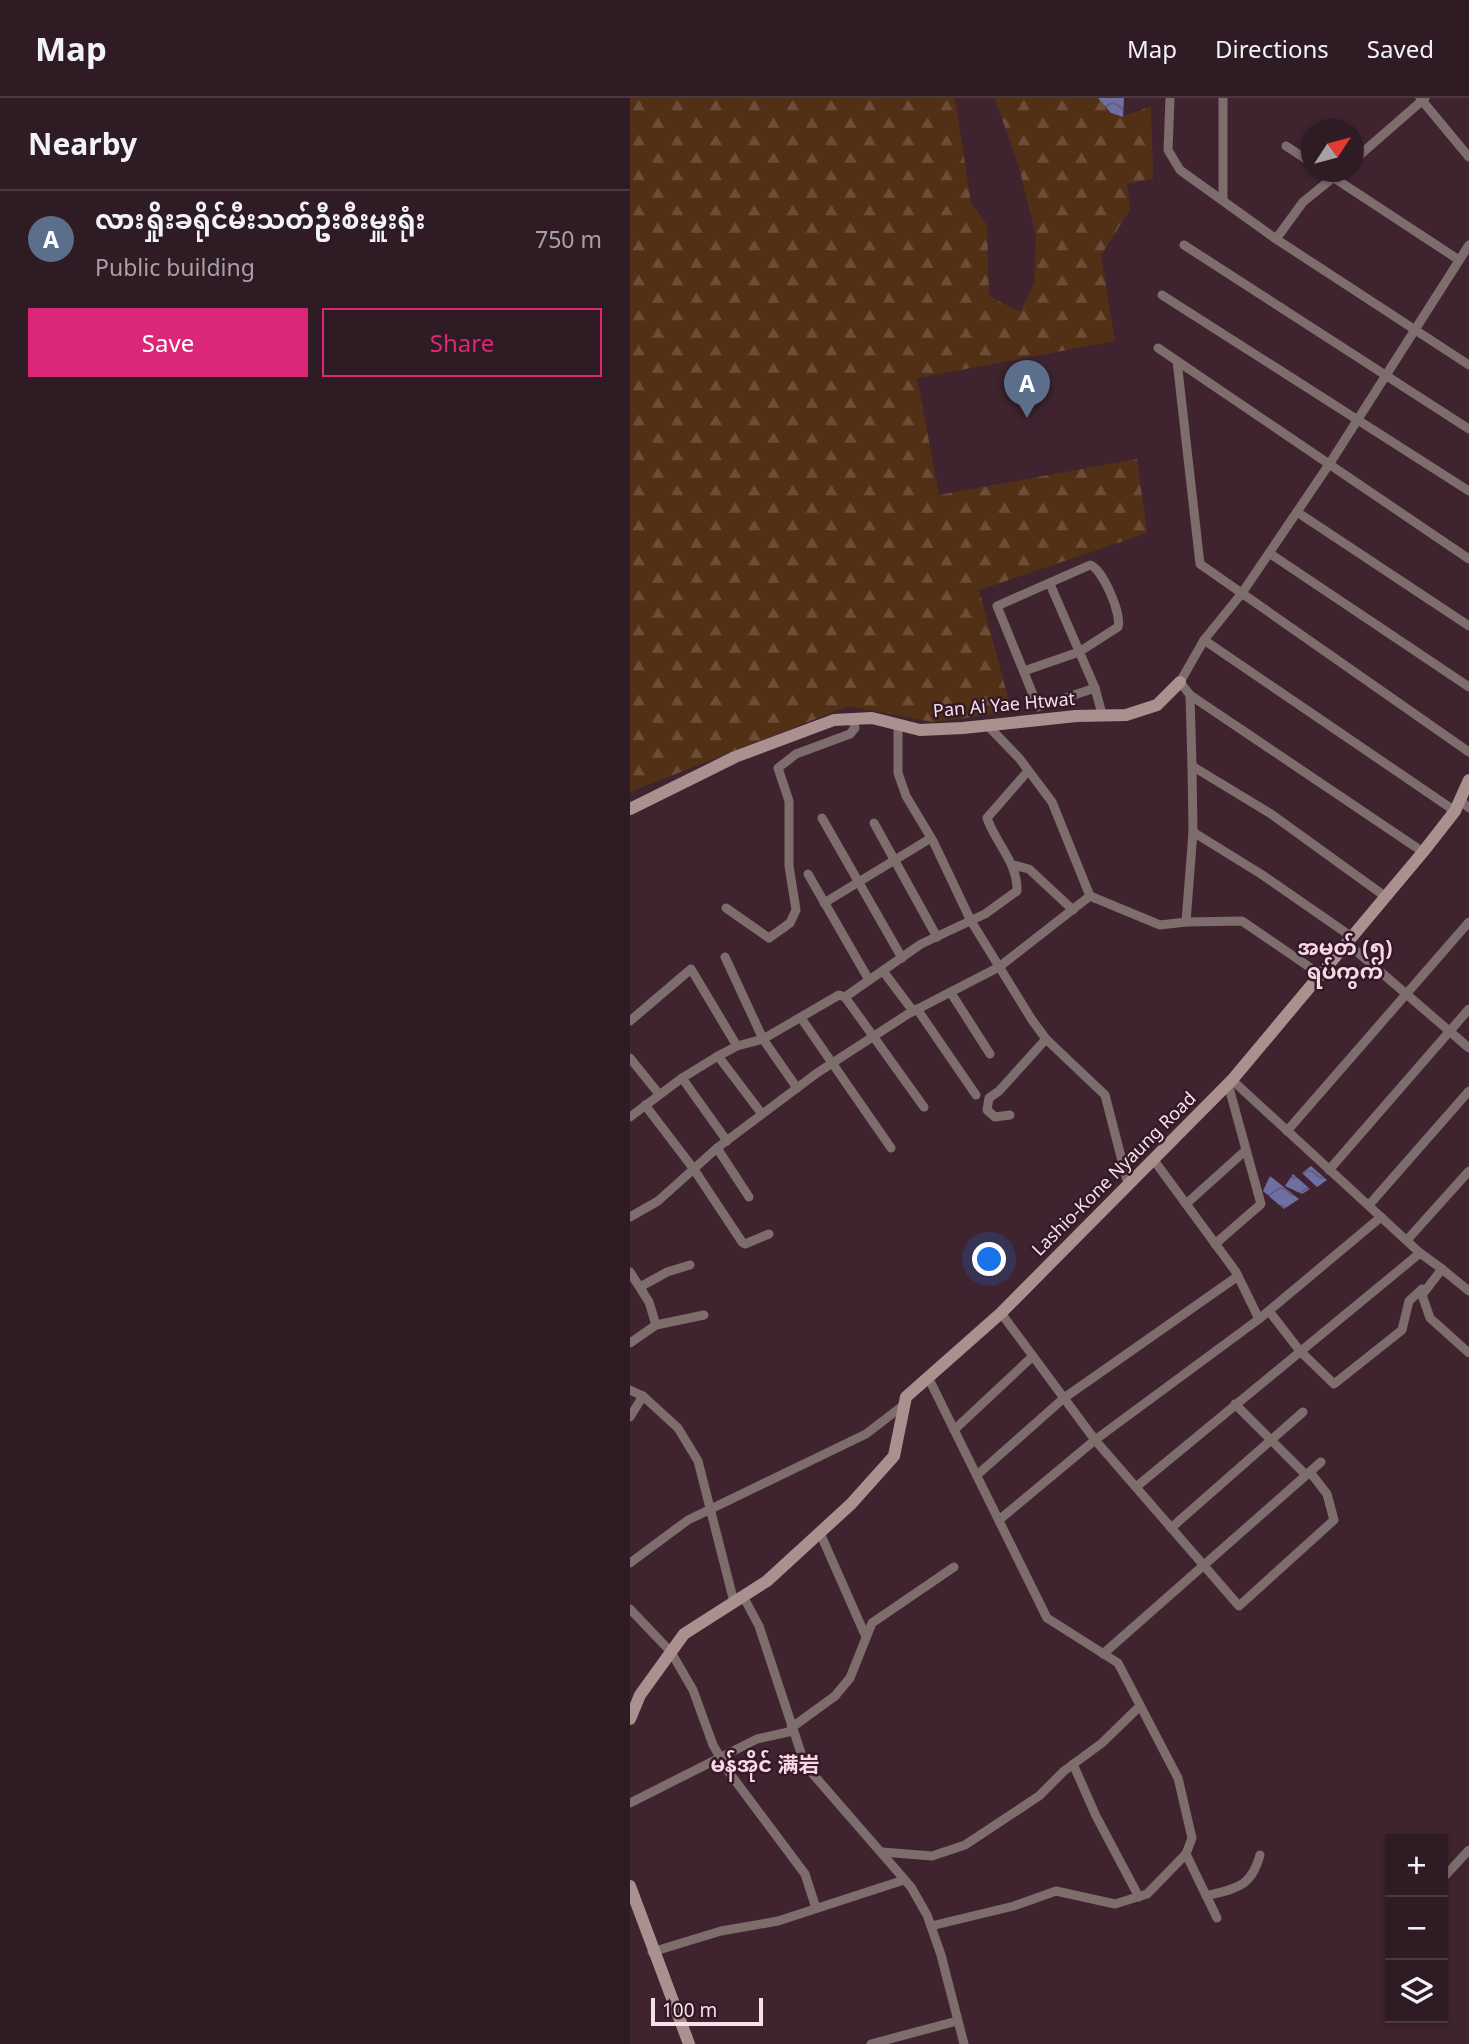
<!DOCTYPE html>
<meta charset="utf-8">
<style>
:root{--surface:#2f1b24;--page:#37242c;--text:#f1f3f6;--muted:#a7a1a6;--line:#4a3941;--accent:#db2777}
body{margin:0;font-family:"Noto Sans","Noto Sans SC","Noto Sans Myanmar",sans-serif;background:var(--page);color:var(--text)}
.controls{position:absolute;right:21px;bottom:21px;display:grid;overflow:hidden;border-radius:0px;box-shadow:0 2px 5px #0004}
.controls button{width:63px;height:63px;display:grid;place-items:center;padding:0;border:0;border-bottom:2px solid var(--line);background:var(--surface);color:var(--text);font:35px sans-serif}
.compass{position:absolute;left:671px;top:21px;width:63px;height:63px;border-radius:50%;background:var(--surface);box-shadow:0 2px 5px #0004;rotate:54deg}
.scale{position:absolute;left:21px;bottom:18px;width:112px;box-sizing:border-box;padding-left:7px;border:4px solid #f4e1e9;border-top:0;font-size:19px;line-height:24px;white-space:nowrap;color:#f4e1e9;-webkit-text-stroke:5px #341a27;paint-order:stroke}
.you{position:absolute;left:360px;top:1162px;width:24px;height:24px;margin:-18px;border:5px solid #fff;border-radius:50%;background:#1a73e8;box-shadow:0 0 0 10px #1a73e833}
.badge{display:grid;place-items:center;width:46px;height:46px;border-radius:50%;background:var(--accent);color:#fff;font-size:23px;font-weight:700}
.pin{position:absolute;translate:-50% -58px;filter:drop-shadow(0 2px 4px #0008)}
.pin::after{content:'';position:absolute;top:37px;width:24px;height:21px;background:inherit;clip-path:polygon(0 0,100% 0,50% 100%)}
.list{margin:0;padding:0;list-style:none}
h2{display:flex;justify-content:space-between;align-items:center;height:91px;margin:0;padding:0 28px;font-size:30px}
h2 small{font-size:23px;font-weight:400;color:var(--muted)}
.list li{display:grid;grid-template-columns:46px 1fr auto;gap:21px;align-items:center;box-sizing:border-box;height:98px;padding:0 28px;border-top:2px solid var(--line)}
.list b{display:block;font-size:26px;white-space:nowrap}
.list p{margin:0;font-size:23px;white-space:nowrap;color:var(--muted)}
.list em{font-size:23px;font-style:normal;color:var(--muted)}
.actions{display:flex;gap:14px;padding:21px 28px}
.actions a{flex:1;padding:16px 0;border:2px solid var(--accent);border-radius:0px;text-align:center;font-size:24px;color:var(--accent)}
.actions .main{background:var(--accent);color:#fff}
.icon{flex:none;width:38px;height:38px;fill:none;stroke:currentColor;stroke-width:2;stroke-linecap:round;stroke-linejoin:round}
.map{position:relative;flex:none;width:839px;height:1946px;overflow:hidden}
header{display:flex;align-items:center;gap:42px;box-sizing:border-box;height:98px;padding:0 35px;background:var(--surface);border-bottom:2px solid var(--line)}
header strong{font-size:33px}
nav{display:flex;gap:38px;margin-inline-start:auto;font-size:24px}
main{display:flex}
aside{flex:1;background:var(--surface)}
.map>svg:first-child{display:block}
.forest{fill:url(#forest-firs)}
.water{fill:url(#water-waves)}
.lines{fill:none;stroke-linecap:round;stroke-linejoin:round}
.street{stroke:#7d6d6c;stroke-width:9}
.secondary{stroke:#aa918f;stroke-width:12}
.labels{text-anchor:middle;stroke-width:5;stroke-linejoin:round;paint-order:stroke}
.street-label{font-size:18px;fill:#f4e1e9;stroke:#341a27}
.quarter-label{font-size:21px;font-weight:bold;fill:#fbd6e6;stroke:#341a27}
</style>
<header>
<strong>Map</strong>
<nav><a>Map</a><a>Directions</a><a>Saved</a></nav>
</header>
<main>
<aside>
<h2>Nearby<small></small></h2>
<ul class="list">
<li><span class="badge" style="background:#5c6f8a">A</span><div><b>လားရှိုးခရိုင်မီးသတ်ဦးစီးမှူးရုံး</b><p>Public building</p></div><em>750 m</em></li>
</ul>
<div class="actions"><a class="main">Save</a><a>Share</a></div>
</aside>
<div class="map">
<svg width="839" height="1946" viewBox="0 0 839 1946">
<defs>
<pattern id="forest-firs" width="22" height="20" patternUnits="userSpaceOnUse" patternTransform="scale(1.75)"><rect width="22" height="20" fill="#523016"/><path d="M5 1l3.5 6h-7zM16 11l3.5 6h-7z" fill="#6c4e38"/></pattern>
<pattern id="water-waves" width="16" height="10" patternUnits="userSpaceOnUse" patternTransform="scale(1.75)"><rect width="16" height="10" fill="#706fa4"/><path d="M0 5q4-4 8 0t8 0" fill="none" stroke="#5e5c7a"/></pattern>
</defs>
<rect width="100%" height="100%" fill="#3f2430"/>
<path class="forest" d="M0 0H325L341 105 357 127 359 198 390 214 404 186 406 137 389 70 365 0H468C489 24 493 19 521 8L523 81 497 86 500 112 471 157 485 243 287 280 309 397 507 361 517 435 349 492 382 614 303 624 218 608 0 694Z"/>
<g class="water">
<polygon points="468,0 494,0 493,19 481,15"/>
<polygon points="681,1068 697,1082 687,1089 672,1075"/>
<polygon points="663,1076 680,1091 672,1096 655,1088"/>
<polygon points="640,1078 669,1101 654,1111 633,1093"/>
</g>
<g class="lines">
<g class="street">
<polyline points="540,0 538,52 550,72 646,141 839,267"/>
<polyline points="593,0 593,102"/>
<polyline points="790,0 839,59"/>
<polyline points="656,48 682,65"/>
<polyline points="724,62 795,0"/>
<polyline points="695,74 829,162"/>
<polyline points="646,141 673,104 710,74"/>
<polyline points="554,147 839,331"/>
<polyline points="532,197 839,393"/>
<polyline points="528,250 839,461"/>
<polyline points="547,263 570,466 839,654"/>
<polyline points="667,414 839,528"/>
<polyline points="639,455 839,589"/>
<polyline points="420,486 465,590 472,616"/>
<polyline points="574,542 825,713"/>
<path d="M394 573 449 554 488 529C492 517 473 471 460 467L367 508 408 609 465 590"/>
<polyline points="560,597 793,754"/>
<polyline points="268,627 268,675 276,698 303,743 341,823 402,922 416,941 475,997 498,1086"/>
<polyline points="358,628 389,660 422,704 460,798"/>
<polyline points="562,668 641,716 756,799"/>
<polyline points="830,702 839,710"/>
<polyline points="192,720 272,860"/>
<polyline points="244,725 307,839"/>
<polyline points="563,734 631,776 722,839"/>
<polyline points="383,767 399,771 443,812"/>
<polyline points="178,776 239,882"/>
<polyline points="194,805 301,740"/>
<polyline points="96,810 139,840 160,825 166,812 159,768 159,703 148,670 166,656 220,636 225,630 222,621"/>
<polyline points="717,845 839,950"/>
<polyline points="95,859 133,941 167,990"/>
<polyline points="253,873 283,913"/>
<polyline points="691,877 612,823 556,824 563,734 562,668 560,597 550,584 574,542 612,495 700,365 839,147"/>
<polyline points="321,895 360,956"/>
<path d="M215 899 291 846 355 816 387 793C388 765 366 746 357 720L398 673"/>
<polyline points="287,911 346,997"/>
<polyline points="171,920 261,1050"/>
<polyline points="0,923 61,871 107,948"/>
<polyline points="88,958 132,1016"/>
<polyline points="0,960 29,996"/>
<polyline points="52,980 97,1043"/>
<polyline points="602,982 790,1155 812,1171 792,1197 800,1220 839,1255"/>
<polyline points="15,1007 63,1070 112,1144 115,1146 139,1136"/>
<polyline points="380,1017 365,1019 357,1012 359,1000 369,993 416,941"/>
<polyline points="0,1019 52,980 88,958 107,948 133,941 209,897 215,899 294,1009"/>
<polyline points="657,1033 839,824"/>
<polyline points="87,1050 119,1099"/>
<polyline points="523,1061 606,1174 629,1221"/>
<polyline points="699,1072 839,911"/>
<polyline points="556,1106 616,1052"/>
<polyline points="739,1107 839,993"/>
<polyline points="0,1119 28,1103 87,1050 187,975 278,916 369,869 460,798 530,827 556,824"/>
<polyline points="777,1142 839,1073"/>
<polyline points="585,1146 631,1106 598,986"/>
<polyline points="812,1171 839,1193"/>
<polyline points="0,1174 19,1204 26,1227 0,1245"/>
<polyline points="10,1189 37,1174 60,1167"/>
<polyline points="639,1213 670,1253 704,1286 772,1232 779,1203 792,1191"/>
<polyline points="371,1215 465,1342 609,1508 704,1422 697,1396 680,1374"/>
<polyline points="26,1227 74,1217"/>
<polyline points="299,1281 417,1520 488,1565 548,1680 562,1740 556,1756 587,1820"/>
<polyline points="0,1292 13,1298 48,1330 68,1363 104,1504"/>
<polyline points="605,1306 676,1377"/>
<polyline points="0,1319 13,1298"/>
<polyline points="324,1332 403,1258"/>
<polyline points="347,1377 434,1300 608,1178"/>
<polyline points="506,1389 790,1155"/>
<polyline points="369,1422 465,1342 629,1221 751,1119"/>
<polyline points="541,1430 673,1314"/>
<polyline points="190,1435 236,1539"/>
<polyline points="0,1465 58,1422 236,1336 275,1306"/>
<polyline points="113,1498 129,1528 175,1667 281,1789 297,1817 311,1857 334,1946"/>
<polyline points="0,1511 41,1554 63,1592 83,1647 98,1673 175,1776 186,1810"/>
<polyline points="473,1556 691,1364"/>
<polyline points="161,1630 205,1598 220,1580 242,1525 324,1469"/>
<polyline points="443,1666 466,1718 509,1799"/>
<polyline points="0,1705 127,1641 163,1633"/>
<polyline points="252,1754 302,1758 335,1747 409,1698 434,1673 472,1645 510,1608"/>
<polyline points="813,1780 839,1752"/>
<path d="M576 1798C606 1790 621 1790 630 1757"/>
<polyline points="301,1828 384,1808 426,1793 485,1806 517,1796 556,1756"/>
<polyline points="22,1854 91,1833 148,1823 274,1782"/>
<polyline points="241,1946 327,1923"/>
</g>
<g class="secondary">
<polyline points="0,711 105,659 204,622 242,620 290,632 333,630 446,618 496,617 527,607 550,584"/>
<polyline points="0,1621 10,1597 54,1536 137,1483 221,1406 264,1358 276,1299 371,1215 602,982 793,754 825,713 839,682"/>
<polyline points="0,1788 59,1946"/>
</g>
</g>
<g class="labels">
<g class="street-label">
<text transform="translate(374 607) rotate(-5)" y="6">Pan Ai Yae Htwat</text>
<text transform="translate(484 1076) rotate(-45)" y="6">Lashio-Kone Nyaung Road</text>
</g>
<g class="quarter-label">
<text x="715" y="857">အမှတ် (၅)<tspan x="715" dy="24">ရပ်ကွက်</tspan></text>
<text x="135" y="1674">မန်အိုင် 满岩</text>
</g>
</g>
</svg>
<div class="controls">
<button>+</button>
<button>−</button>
<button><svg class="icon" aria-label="layers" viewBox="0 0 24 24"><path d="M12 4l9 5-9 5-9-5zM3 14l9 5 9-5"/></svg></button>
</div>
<svg class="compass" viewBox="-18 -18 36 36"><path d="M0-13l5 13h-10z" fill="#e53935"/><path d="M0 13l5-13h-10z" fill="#a7a1a6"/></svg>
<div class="scale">100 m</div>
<div class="you"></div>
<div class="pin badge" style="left:397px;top:320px;background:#5c6f8a">A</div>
</div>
</main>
